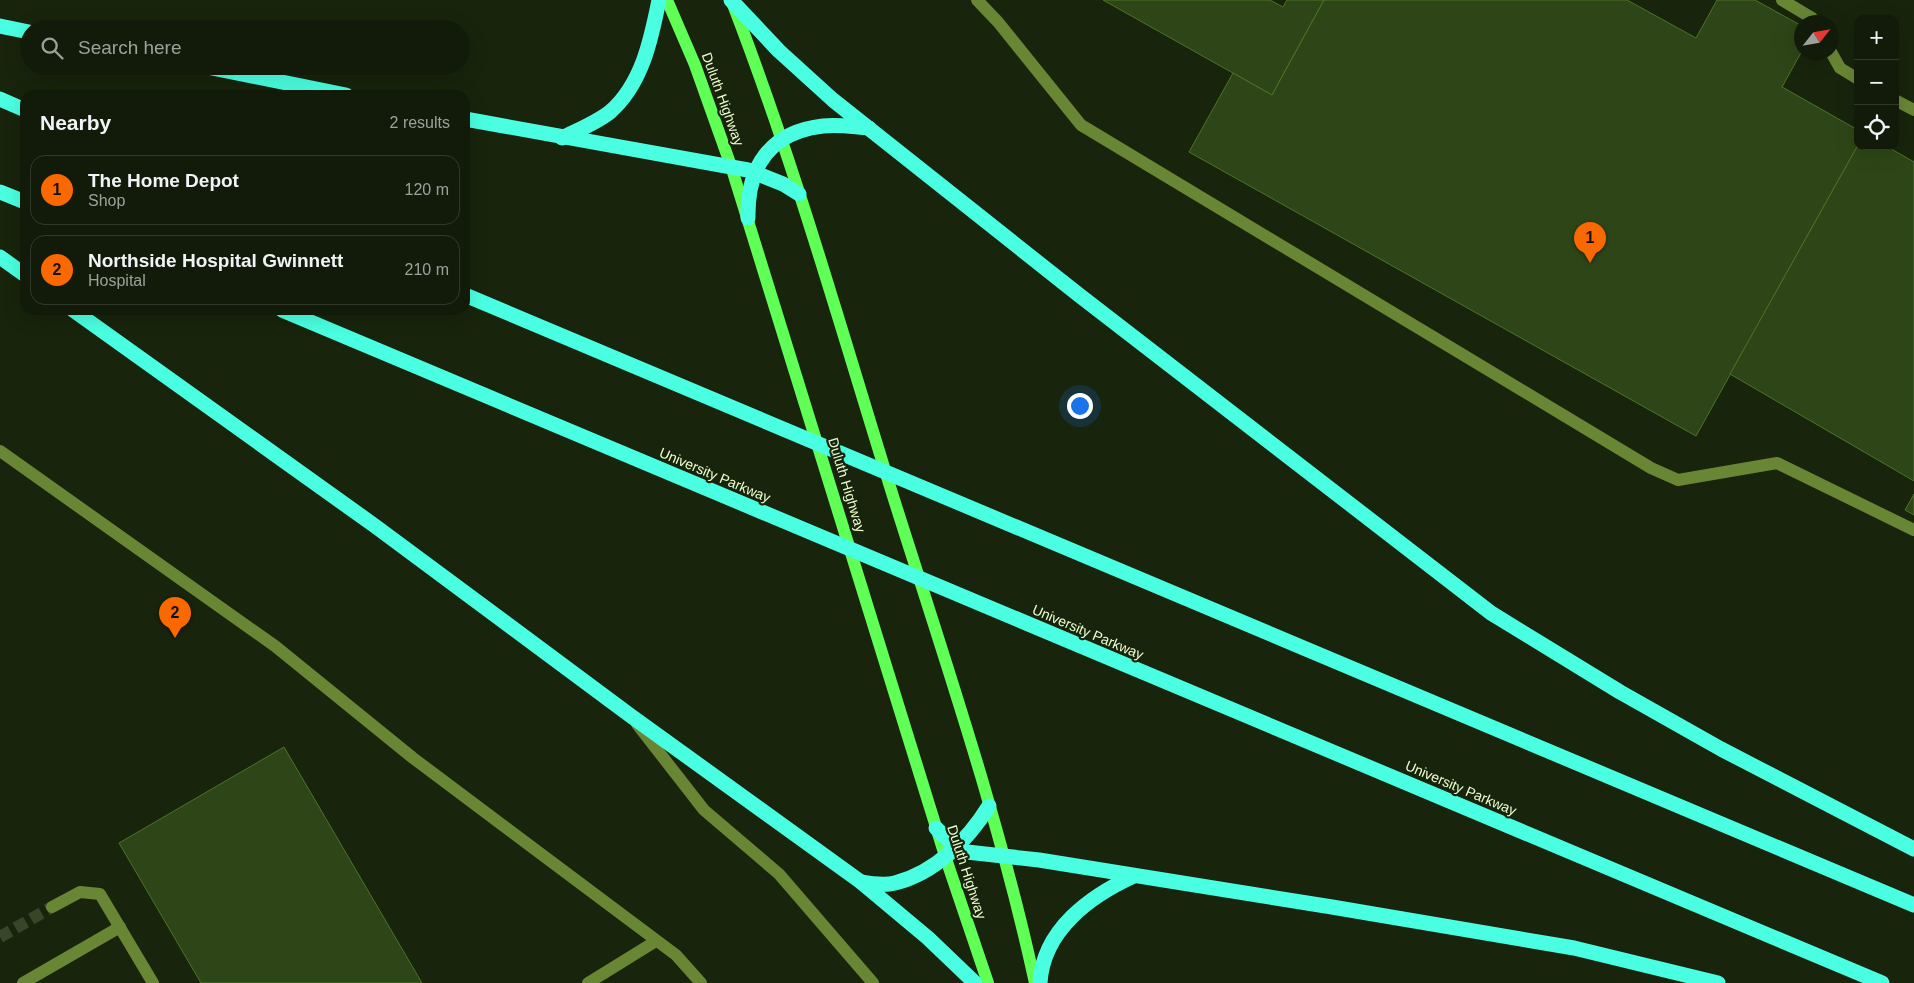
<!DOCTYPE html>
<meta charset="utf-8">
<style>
:root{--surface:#121b09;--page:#1f2817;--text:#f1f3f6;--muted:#9ca19c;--line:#31392a;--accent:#fa6800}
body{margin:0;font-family:Helvetica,sans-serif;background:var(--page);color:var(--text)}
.controls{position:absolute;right:15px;top:15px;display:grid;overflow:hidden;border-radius:10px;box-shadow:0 5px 20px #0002}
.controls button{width:45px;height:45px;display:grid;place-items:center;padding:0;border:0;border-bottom:1px solid var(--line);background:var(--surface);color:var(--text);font:25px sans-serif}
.compass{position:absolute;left:1794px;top:15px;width:45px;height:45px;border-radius:50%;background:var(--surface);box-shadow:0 5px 20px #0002;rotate:59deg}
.you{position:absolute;left:1079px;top:405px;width:18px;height:18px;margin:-12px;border:4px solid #fff;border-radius:50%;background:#1a73e8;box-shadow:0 0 0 8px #1a73e833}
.badge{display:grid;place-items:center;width:32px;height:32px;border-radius:50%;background:var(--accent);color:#111;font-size:16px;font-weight:700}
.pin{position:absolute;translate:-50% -41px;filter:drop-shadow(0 1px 2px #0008)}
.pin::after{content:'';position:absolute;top:26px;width:18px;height:15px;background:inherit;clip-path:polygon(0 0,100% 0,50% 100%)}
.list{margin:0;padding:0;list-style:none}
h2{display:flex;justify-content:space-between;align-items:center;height:65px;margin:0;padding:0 20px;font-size:21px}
h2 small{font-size:16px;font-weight:400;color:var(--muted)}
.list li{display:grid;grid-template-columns:32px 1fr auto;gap:15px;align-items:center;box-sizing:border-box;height:70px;margin:0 10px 10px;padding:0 10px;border:1px solid var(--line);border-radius:15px}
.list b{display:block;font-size:19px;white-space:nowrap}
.list p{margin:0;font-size:16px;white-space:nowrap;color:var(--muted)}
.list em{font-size:16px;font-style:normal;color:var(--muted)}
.icon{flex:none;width:28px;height:28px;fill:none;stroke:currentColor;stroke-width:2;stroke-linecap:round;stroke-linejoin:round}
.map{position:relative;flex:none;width:1914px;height:983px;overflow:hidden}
.search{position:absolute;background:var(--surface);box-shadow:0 5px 20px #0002;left:20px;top:20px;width:450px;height:55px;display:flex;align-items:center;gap:12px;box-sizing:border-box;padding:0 18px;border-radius:28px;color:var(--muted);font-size:19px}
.panel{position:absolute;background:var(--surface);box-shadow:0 5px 20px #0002;left:20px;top:90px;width:450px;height:225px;border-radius:15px}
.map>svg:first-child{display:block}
.building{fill:#2e4617;stroke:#4c7427}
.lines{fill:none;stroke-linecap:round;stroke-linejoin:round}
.minor-tunnel{stroke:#384529;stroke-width:12;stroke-dasharray:12 6;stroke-linecap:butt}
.minor{stroke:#698634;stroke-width:12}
.major{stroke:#60ff56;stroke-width:12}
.highway{stroke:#4affe1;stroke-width:15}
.labels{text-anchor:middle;stroke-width:4.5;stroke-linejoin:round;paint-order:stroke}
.street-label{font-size:14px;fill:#eaffcf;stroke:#18240c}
</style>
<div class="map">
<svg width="1914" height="983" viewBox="0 0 1914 983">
<rect width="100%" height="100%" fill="#18240c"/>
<g class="building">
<polygon points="1103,0 1270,0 1283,7 1287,0 1324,0 1272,95"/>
<polygon points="1324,0 1627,0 1696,38 1717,0 1755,0 1802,26 1802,51 1782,87 1858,130 1858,145 1696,436 1189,152 1233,73 1272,95"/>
<polygon points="1858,145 1886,146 1914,162 1914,481 1730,374"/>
<polygon points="1914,494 1914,515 1905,510"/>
<polygon points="284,747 422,983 201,983 119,843"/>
</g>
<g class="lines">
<polyline class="minor-tunnel" points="0,937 52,907"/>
<g class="minor">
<polyline points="977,0 998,22 1081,125 1651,468 1678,480 1777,463 1914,530"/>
<polyline points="1782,0 1812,18 1815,22"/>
<polyline points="1831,52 1840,68 1858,79"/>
<polyline points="1895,100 1914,110"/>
<polyline points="0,451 275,646 413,758 676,955 701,983"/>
<polyline points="637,724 704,810 779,874 873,983"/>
<polyline points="52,907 80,892 100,894 153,983"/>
<polyline points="23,983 120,927"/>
<polyline points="588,983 656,941"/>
</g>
<g class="major">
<polyline points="667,0 695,65 731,166 945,856 988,983"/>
<path d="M732 2C794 162 841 329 892 493 943 655 999 817 1035 983"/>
</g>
<g class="highway">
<polyline points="731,0 779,51 833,100 1079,295 1491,613 1620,692 1721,749 1914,849"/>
<polyline points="0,26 29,32"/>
<polyline points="202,66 346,95"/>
<polyline points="0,99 25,110"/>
<polyline points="465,119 748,170 783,184 799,194"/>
<path d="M562 138C578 130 596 123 610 112 642 84 651 40 659 0"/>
<polyline points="0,192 25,202"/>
<path d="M748 218C747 167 770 132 823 126 838 124 854 127 869 128"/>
<polyline points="0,257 25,275"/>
<polyline points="465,295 1914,905"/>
<polyline points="73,310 375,526 631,716 861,882 928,938 975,983"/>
<polyline points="282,310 1882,983"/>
<polyline points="936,828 956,848 967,852 1039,860 1332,907 1574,948 1718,983"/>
<path d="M861 882C872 884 884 886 895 883 935 873 968 840 989 806"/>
<path d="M1040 983C1043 930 1090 896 1134 876"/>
</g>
</g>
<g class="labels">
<g class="street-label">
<text transform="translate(723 99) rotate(70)" y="5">Duluth Highway</text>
<text transform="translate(715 475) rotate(23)" y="5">University Parkway</text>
<text transform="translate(847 485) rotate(73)" y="5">Duluth Highway</text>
<text transform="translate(1088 632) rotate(23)" y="5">University Parkway</text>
<text transform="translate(1461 788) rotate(23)" y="5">University Parkway</text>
<text transform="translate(967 872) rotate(72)" y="5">Duluth Highway</text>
</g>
</g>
</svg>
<div class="controls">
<button>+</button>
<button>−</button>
<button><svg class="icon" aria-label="locate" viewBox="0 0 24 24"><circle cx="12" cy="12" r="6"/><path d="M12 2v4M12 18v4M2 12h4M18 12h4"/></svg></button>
</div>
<svg class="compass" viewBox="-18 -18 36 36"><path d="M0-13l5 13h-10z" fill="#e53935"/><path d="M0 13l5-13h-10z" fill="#9ca19c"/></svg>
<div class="you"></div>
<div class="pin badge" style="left:1590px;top:263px">1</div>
<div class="pin badge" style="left:175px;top:638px">2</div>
<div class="search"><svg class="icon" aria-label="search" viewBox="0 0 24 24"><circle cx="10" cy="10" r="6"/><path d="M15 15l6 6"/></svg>Search here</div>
<section class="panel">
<h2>Nearby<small>2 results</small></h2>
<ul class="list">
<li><span class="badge">1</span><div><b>The Home Depot</b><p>Shop</p></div><em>120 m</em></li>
<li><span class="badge">2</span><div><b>Northside Hospital Gwinnett</b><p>Hospital</p></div><em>210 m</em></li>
</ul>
</section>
</div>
